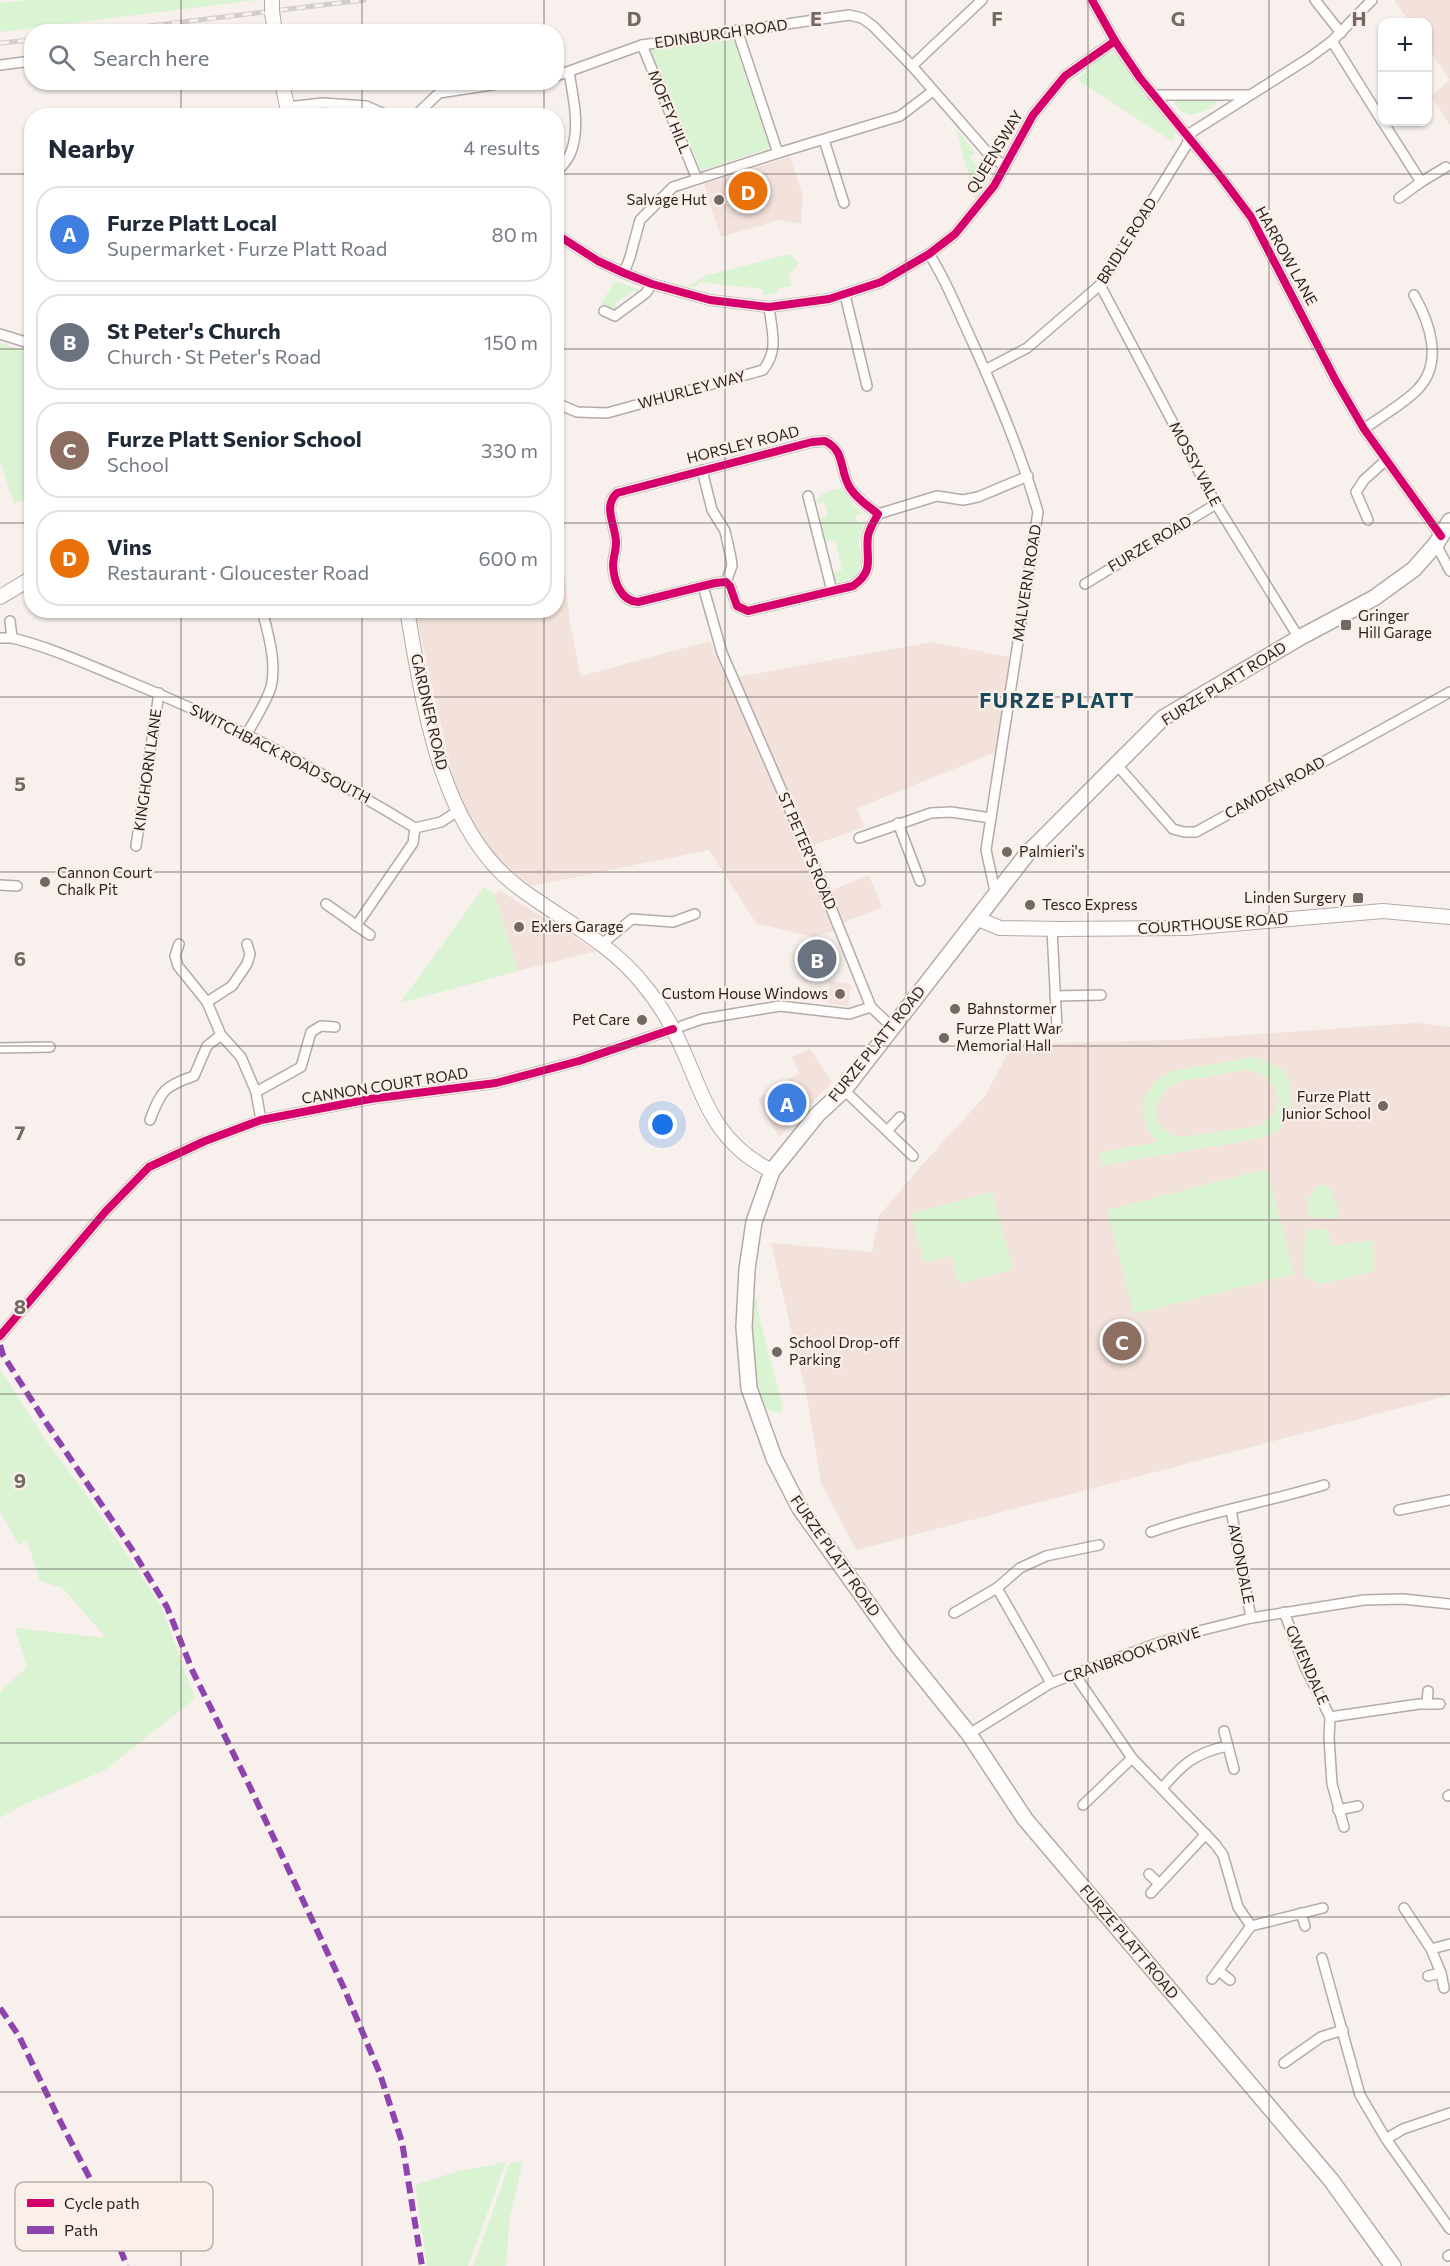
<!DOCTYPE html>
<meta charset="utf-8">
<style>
:root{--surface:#fff;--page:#f6f6f7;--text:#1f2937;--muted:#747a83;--line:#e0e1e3;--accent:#1a73e8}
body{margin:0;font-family:Commissioner,sans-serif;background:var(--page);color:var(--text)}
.controls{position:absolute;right:18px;top:18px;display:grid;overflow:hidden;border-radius:12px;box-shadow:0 2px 4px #0004}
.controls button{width:54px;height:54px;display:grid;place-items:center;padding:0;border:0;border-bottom:2px solid var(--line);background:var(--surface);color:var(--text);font:30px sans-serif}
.you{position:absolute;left:663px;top:1125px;width:21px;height:21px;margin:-15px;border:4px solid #fff;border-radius:50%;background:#1a73e8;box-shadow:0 0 0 9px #1a73e833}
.badge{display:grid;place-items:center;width:39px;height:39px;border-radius:50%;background:var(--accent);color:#fff;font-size:20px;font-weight:700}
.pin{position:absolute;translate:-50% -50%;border:3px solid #fff;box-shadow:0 2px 6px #0006}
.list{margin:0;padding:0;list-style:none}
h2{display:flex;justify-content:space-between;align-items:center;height:78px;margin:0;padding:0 24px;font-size:26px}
h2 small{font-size:20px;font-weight:400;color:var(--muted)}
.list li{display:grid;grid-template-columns:39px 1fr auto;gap:18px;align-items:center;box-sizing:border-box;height:96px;margin:0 12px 12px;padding:0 12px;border:2px solid var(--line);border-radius:24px}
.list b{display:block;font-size:22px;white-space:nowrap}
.list p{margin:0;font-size:20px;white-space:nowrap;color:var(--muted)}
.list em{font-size:20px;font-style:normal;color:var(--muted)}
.icon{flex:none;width:33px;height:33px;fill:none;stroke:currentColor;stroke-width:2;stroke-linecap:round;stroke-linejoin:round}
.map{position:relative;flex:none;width:1450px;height:2266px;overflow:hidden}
.search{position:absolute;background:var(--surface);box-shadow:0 2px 4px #0004;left:24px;top:24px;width:540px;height:66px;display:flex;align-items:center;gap:15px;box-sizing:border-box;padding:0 21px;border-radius:24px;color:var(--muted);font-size:22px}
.panel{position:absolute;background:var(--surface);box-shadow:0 2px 4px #0004;left:24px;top:108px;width:540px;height:510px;border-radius:24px}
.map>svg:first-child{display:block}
.built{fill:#f2e2db}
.green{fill:#d9f3d3;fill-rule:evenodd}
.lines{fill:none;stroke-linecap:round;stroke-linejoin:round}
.street-casing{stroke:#b4aba7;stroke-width:12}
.secondary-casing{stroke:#b4aba7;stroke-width:16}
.primary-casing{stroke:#b4aba7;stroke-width:18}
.street{stroke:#fefdfc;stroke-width:9}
.secondary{stroke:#fefdfc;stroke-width:14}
.primary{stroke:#fefdfc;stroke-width:15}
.rail-casing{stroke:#d1cecd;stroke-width:5}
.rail{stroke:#fbefe9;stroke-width:3;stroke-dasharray:9;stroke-linecap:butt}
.secondary-bridge-casing{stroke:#b4aba7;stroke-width:16;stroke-linecap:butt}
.secondary-bridge{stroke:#fefdfc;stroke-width:14}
.quiet{stroke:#8e44ad;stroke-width:6;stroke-dasharray:12 6;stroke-linecap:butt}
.cycleway-casing{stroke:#fbefe9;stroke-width:11}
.cycleway{stroke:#d6006c;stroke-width:8}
.grid{fill:none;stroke:#726864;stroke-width:1.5;stroke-opacity:0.55}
.poi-dot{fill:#726864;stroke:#fbefe9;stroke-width:2}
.labels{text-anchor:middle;stroke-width:4.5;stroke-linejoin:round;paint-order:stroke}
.street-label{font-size:15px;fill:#2a1f1a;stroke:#fbefe9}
.poi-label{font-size:15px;fill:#2a1f1a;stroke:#fbefe9;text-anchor:start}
.district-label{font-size:21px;font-weight:bold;letter-spacing:1.5px;fill:#1b4a5d;stroke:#fbefe9}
.key{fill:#fbefe9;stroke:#bcb1ab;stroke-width:1.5}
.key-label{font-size:16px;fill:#2a1f1a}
.grid-label{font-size:20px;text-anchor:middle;font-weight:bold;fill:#726864;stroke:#fbefe9;stroke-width:4.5;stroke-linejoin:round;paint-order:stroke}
</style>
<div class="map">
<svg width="1450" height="2266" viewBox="0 0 1450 2266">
<rect width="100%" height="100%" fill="#f7f0ed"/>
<g class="built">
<polygon points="1394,0 1450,0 1450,125 1431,96 1450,80 1428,48 1428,22 1410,22"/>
<polygon points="790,157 803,196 801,224 779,220 721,237 704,184"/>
<polygon points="557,511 570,623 581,676 710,641 726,679 932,642 1010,657 996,752 857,808 864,827 814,845 832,890 869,875 882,908 849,920 833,931 814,937 756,923 709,850 532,886 509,871 469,823 454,780 415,611 556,610"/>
<polygon points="499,890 597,951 518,971 494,894"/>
<polygon points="830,981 851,984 848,1006 827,1003"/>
<polygon points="1416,1023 1450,1027 1450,1395 856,1550 821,1483 807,1398 771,1243 872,1252 879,1216 922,1165 985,1096 1013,1044 1175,1040"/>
<polygon points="810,1049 832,1082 779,1137 758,1099 799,1073 792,1057"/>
</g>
<g class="green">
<polygon points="27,0 256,0 0,32 0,3"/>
<polygon points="732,37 770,148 701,171 650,49"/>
<polygon points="1111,54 1118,55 1171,127 1175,134 1172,141 1077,80 1101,56"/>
<path d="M1170 96H1218L1219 100C1212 109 1200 113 1189 115L1180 110Z"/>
<polygon points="956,128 975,153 970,157 980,168 986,165 990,178 975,199"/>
<polygon points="789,254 799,263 788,276 792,286 778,288 778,293 763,295 762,289 700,282 696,287 689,286 705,276"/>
<polygon points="615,281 640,290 638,294 634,290 615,304 618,310 601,304"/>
<polygon points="0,343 31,353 32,405 29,406 32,413 31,496 14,504 0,461"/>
<path d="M842 488 851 502 863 514 855 515 857 522 864 521 859 545 862 562 855 577 838 583 835 581 833 573 842 570 835 540 825 542 822 538 823 531 820 519 828 516 824 502 816 504C818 492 832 491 842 488Z"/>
<polygon points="484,887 494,894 518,971 400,1003"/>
<path d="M1254 1057C1264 1061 1278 1064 1284 1072 1296 1089 1294 1121 1275 1133 1271 1135 1266 1136 1262 1138L1102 1165 1100 1152 1158 1142C1133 1116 1140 1086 1172 1071ZM1247 1070C1280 1077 1291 1110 1258 1126L1182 1137C1148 1131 1148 1097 1177 1082Z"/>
<polygon points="1267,1169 1294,1274 1134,1314 1107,1210"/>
<polygon points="1328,1185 1337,1205 1337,1218 1309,1218 1307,1202 1317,1186"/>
<polygon points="992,1192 1013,1269 959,1284 951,1256 924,1263 911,1214"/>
<polygon points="1328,1228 1331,1246 1374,1240 1374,1271 1320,1284 1304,1276 1305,1230"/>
<polygon points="756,1299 758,1299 757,1308 783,1408 779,1413 769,1410 763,1404 754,1363 749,1307"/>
<polygon points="0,1369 44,1438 93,1504 161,1606 195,1699 105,1770 23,1805 0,1818 0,1692 27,1667 15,1628 106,1638 63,1588 40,1581 27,1541 19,1545 0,1511"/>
<polygon points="523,2161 510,2216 506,2266 473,2266 510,2163"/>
<polygon points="506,2162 468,2266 427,2266 415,2185 455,2172"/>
</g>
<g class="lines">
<defs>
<g id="street">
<polyline points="1092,0 1115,41 1140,78 1221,177 1251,217 1336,381 1364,429 1441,536"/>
<polyline points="1315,0 1341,33"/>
<polyline points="737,30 778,153"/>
<polyline points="1332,41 1382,121"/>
<polyline points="642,45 697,179"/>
<polyline points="0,65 32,61"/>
<polyline points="912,66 982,0"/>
<polyline points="556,76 642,45 849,15 862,18 873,26 912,66 987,152 1005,167"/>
<polyline points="1153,95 1249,95"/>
<polyline points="287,107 323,103 366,106 389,116"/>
<polyline points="415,116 439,93 511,82"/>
<polyline points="1383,122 1421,182 1399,198"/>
<polyline points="824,140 844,203"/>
<path d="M556 173C562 166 570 158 572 149 580 125 573 97 569 72"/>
<polyline points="31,175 32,175"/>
<polyline points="1421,182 1446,167"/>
<polyline points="556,234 598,261 624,273 652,284 710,300 769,307 829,299 881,282 929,254 955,234 994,186 1033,115 1065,76 1115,41"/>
<path d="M929 254C947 281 958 312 972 341 997 397 1021 453 1038 512L986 850 996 896"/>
<polyline points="624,273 630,257 640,220 673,187 778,153 900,116 933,91"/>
<polyline points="1100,285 1216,504 1299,638"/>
<polyline points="845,295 867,386"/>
<polyline points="604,311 615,316 646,293 652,284"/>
<polyline points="0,334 32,344"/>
<polyline points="985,370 1027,348 1100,285 1186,146 1192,132 1309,58 1332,41 1372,0"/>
<path d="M556 403 577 412 607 413 763 370C779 350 772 332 769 307"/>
<path d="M1364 429C1381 416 1402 405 1417 390 1444 363 1430 323 1414 295"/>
<path d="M825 441C846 451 839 471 850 488 857 499 868 506 878 514 875 520 869 529 868 536 865 558 876 570 853 586L748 611 737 606 730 586 726 582 715 583 638 602C621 601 614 582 613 566 613 558 616 551 616 543 616 525 602 507 617 493L812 442Z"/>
<polyline points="702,470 712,510 725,531 731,558 732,566 726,582"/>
<polyline points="808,496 832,591"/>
<polyline points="878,514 937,496 963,500 978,497 1028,476"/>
<polyline points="1368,520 1356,492 1364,480 1386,460"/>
<polyline points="1436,544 1450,571"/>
<polyline points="1085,584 1216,504"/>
<polyline points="703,586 722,653 810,856 871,1007 892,1027"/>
<polyline points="0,638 12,638 10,621"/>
<path d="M12 638C50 647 86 664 123 679 224 720 322 771 415 828L441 822 458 811"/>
<path d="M247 734C255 719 266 703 271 687 277 663 268 633 262 610"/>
<polyline points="1117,765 1173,829 1184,832 1196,832 1450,692"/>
<polyline points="898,823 920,881"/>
<polyline points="859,838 931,813 951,812 991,818"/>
<polyline points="136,846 159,693"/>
<polyline points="0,885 17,886"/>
<polyline points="326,904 370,935"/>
<polyline points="356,926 413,843 415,828"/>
<polyline points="1052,929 1057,1028"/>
<polyline points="179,944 175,956 178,966 207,1002 221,1035 241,1057 256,1092 261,1120"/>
<polyline points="602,944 632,919 673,922 695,914"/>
<polyline points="1055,996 1101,995"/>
<polyline points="207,1002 232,986 247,964 250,954 247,944"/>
<polyline points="682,1026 702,1019 780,1006 849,1014 871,1007"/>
<polyline points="0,1048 50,1047"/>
<polyline points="844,1090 913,1156"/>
<polyline points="256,1092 301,1067 311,1032 321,1026 335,1027"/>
<path d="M150 1120C161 1091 164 1086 194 1076L207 1046 221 1035"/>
<polyline points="887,1131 900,1117"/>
<polyline points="0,1336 106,1211 149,1167 205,1141 261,1120 370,1099 496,1083 579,1061 673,1029"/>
<polyline points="1231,1510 1251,1618"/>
<polyline points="1399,1510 1450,1500"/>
<path d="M1151 1532C1208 1512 1267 1502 1324 1485"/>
<polyline points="1284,1612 1305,1667 1330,1717 1329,1738 1332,1784 1344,1827"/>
<polyline points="954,1613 997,1588"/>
<polyline points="1075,1675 1132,1758 1215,1844 1223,1855 1238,1907 1251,1926"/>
<polyline points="1051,1683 997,1588 1020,1568 1046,1556 1099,1545"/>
<polyline points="1427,1704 1428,1691"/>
<polyline points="1330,1717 1419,1704 1440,1704"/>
<polyline points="1224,1731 1234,1769"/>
<polyline points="969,1734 1051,1683 1155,1644 1199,1631 1251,1618 1364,1600 1403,1599 1450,1604"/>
<path d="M1162 1788C1183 1764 1195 1753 1227 1746"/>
<polyline points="1448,1796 1450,1795"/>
<polyline points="1083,1805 1132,1758"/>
<polyline points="1338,1810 1358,1806"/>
<polyline points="1149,1874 1158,1883"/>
<polyline points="1151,1893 1206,1834"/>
<polyline points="1404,1908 1431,1949"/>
<polyline points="1301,1913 1305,1926"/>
<polyline points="1322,1958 1360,2095 1386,2139 1450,2229"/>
<polyline points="1219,1971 1230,1980"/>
<polyline points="1428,1976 1441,1973"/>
<polyline points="1212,1979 1251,1926 1323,1908"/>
<polyline points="1444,1988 1441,1973 1431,1949 1450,1944"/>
<polyline points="1284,2063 1321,2037 1343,2030"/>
<polyline points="1386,2139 1403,2129 1450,2113"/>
<polyline points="1448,2256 1450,2255"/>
</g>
<g id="secondary">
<polyline points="272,12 275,32"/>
<polyline points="282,82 289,116"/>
<polyline points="0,597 32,578"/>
<path d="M407 610C423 701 439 828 518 887 559 918 610 942 643 984 654 997 665 1014 673 1029 703 1087 707 1139 772 1171"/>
<polyline points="978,919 1000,928 1060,929 1186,928 1383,911 1450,917"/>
</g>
<polyline id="primary" points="1393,2266 1331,2180 1025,1819 969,1734 899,1647 799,1507 774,1458 749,1388 744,1327 747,1269 754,1222 772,1171 817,1115 844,1090 1027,854 1163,718 1299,638 1374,598 1414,569 1436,544 1450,521"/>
</defs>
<use href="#street" class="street-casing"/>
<use href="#secondary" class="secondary-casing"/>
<use href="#primary" class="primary-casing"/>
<use href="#street" class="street"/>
<use href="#secondary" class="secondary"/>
<use href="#primary" class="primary"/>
<defs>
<g id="rail">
<polyline points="100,32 364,0"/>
<polyline points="0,43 32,40"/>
</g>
</defs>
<use href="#rail" class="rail-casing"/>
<use href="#rail" class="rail"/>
<defs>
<polyline id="secondary-bridge" points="272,0 272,12"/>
</defs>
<use href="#secondary-bridge" class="secondary-bridge-casing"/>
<use href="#secondary-bridge" class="secondary-bridge"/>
<g class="quiet">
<polyline points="0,1345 3,1355 45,1421 131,1548 167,1607 193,1672 249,1785 344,1988 380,2074 402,2142 422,2266"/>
<polyline points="0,2008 19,2036 58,2117 98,2194 127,2266"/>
</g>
<defs>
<g id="cycleway">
<polyline points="1092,0 1115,41 1140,78 1221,177 1251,217 1336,381 1364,429 1441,536"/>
<polyline points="556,234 598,261 624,273 652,284 710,300 769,307 829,299 881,282 929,254 955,234 994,186 1033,115 1065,76 1115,41"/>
<path d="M825 441C846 451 839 471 850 488 857 499 868 506 878 514 875 520 869 529 868 536 865 558 876 570 853 586L748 611 737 606 730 586 726 582 715 583 638 602C621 601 614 582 613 566 613 558 616 551 616 543 616 525 602 507 617 493L812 442Z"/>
<polyline points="0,1336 106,1211 149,1167 205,1141 261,1120 370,1099 496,1083 579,1061 673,1029"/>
</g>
</defs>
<use href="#cycleway" class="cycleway-casing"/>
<use href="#cycleway" class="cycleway"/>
</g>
<path class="grid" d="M181 0V32M362 0V32M544 0V32M725 0V2266M906 0V2266M1088 0V2266M1269 0V2266M181 82V116M362 82V116M544 82V116M0 174H32M556 174H1450M0 349H32M556 349H1450M0 523H32M556 523H1450M181 610V2266M362 610V2266M544 610V2266M0 697H1450M0 872H1450M0 1046H1450M0 1220H1450M0 1394H1450M0 1569H1450M0 1743H1450M0 1917H1450M0 2092H1450"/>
<g class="poi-dot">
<circle cx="719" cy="200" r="6"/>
<rect x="1340" y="619" width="12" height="12" rx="3"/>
<circle cx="1007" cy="852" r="6"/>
<circle cx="45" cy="882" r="6"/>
<rect x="1352" y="892" width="12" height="12" rx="3"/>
<circle cx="1030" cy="905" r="6"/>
<circle cx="519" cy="927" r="6"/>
<circle cx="840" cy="994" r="6"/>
<circle cx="955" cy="1009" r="6"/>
<circle cx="642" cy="1020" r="6"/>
<circle cx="944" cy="1038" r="6"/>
<circle cx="1383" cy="1106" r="6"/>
<circle cx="777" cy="1352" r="6"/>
</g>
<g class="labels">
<g class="street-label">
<text transform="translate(721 34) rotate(-8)" y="5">EDINBURGH ROAD</text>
<text transform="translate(669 112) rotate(68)" y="5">MOFFY HILL</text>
<text transform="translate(995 152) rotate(-59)" y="5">QUEENSWAY</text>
<text transform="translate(1127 241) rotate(-58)" y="5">BRIDLE ROAD</text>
<text transform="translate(1286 256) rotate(61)" y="5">HARROW LANE</text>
<text transform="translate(692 390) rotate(-15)" y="5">WHURLEY WAY</text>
<text transform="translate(743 445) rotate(-14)" y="5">HORSLEY ROAD</text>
<text transform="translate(1195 464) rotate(62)" y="5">MOSSY VALE</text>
<text transform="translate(1150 544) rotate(-31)" y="5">FURZE ROAD</text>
<text transform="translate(1027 583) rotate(-81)" y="5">MALVERN ROAD</text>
<text transform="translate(1224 684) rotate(-32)" y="5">FURZE PLATT ROAD</text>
<text transform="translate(429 712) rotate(77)" y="5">GARDNER ROAD</text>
<text transform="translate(280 754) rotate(27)" y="5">SWITCHBACK ROAD SOUTH</text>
<text transform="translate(148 770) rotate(-82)" y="5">KINGHORN LANE</text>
<text transform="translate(1275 788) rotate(-29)" y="5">CAMDEN ROAD</text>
<text transform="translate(807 851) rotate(67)" y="5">ST PETER'S ROAD</text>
<text transform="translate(1213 924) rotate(-4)" y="5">COURTHOUSE ROAD</text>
<text transform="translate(877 1044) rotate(-51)" y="5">FURZE PLATT ROAD</text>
<text transform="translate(385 1086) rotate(-9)" y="5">CANNON COURT ROAD</text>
<text transform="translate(835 1556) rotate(55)" y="5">FURZE PLATT ROAD</text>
<text transform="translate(1241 1564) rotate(79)" y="5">AVONDALE</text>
<text transform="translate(1132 1655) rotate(-19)" y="5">CRANBROOK DRIVE</text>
<text transform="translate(1307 1665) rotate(66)" y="5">GWENDALE</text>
<text transform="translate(1129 1942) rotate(50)" y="5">FURZE PLATT ROAD</text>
</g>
<g class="poi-label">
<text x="707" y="205" text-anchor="end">Salvage Hut</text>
<text x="1358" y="621">Gringer<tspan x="1358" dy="17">Hill Garage</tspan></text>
<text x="1019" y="857">Palmieri's</text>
<text x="57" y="878">Cannon Court<tspan x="57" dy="17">Chalk Pit</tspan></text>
<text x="1346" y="903" text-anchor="end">Linden Surgery</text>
<text x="1042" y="910">Tesco Express</text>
<text x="531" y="932">Exlers Garage</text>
<text x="828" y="999" text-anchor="end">Custom House Windows</text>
<text x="967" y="1014">Bahnstormer</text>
<text x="630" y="1025" text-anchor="end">Pet Care</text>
<text x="956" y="1034">Furze Platt War<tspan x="956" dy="17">Memorial Hall</tspan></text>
<text x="1371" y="1102" text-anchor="end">Furze Platt<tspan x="1371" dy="17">Junior School</tspan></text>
<text x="789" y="1348">School Drop-off<tspan x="789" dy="17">Parking</tspan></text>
</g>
<g class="district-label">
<text x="1057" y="708">FURZE PLATT</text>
</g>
</g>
<rect x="15" y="2182" width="198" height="69" rx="9" class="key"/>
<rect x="27" y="2199" width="27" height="8" fill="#d6006c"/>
<rect x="27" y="2226" width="27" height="8" fill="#8e44ad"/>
<g class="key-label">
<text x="64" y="2209">Cycle path</text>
<text x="64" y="2236">Path</text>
</g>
<g class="grid-label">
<text x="634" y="26">D</text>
<text x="816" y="26">E</text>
<text x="997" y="26">F</text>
<text x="1178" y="26">G</text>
<text x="1359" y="26">H</text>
<text x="20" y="791">5</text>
<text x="20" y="966">6</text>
<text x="20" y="1140">7</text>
<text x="20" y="1314">8</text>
<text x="20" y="1488">9</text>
</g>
</svg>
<div class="controls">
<button>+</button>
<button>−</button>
</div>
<div class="you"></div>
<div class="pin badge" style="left:787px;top:1103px;background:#3f7fe0">A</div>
<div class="pin badge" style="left:817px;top:959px;background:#6b7280">B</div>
<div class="pin badge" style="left:1122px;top:1341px;background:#8d6e63">C</div>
<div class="pin badge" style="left:748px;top:191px;background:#e8710a">D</div>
<div class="search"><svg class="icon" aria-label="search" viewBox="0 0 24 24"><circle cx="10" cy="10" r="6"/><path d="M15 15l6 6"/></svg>Search here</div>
<section class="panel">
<h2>Nearby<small>4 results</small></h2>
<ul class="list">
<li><span class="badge" style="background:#3f7fe0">A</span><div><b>Furze Platt Local</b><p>Supermarket · Furze Platt Road</p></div><em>80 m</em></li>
<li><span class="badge" style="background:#6b7280">B</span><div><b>St Peter's Church</b><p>Church · St Peter's Road</p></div><em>150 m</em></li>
<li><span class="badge" style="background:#8d6e63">C</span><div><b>Furze Platt Senior School</b><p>School</p></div><em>330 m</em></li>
<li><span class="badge" style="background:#e8710a">D</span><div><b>Vins</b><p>Restaurant · Gloucester Road</p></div><em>600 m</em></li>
</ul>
</section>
</div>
